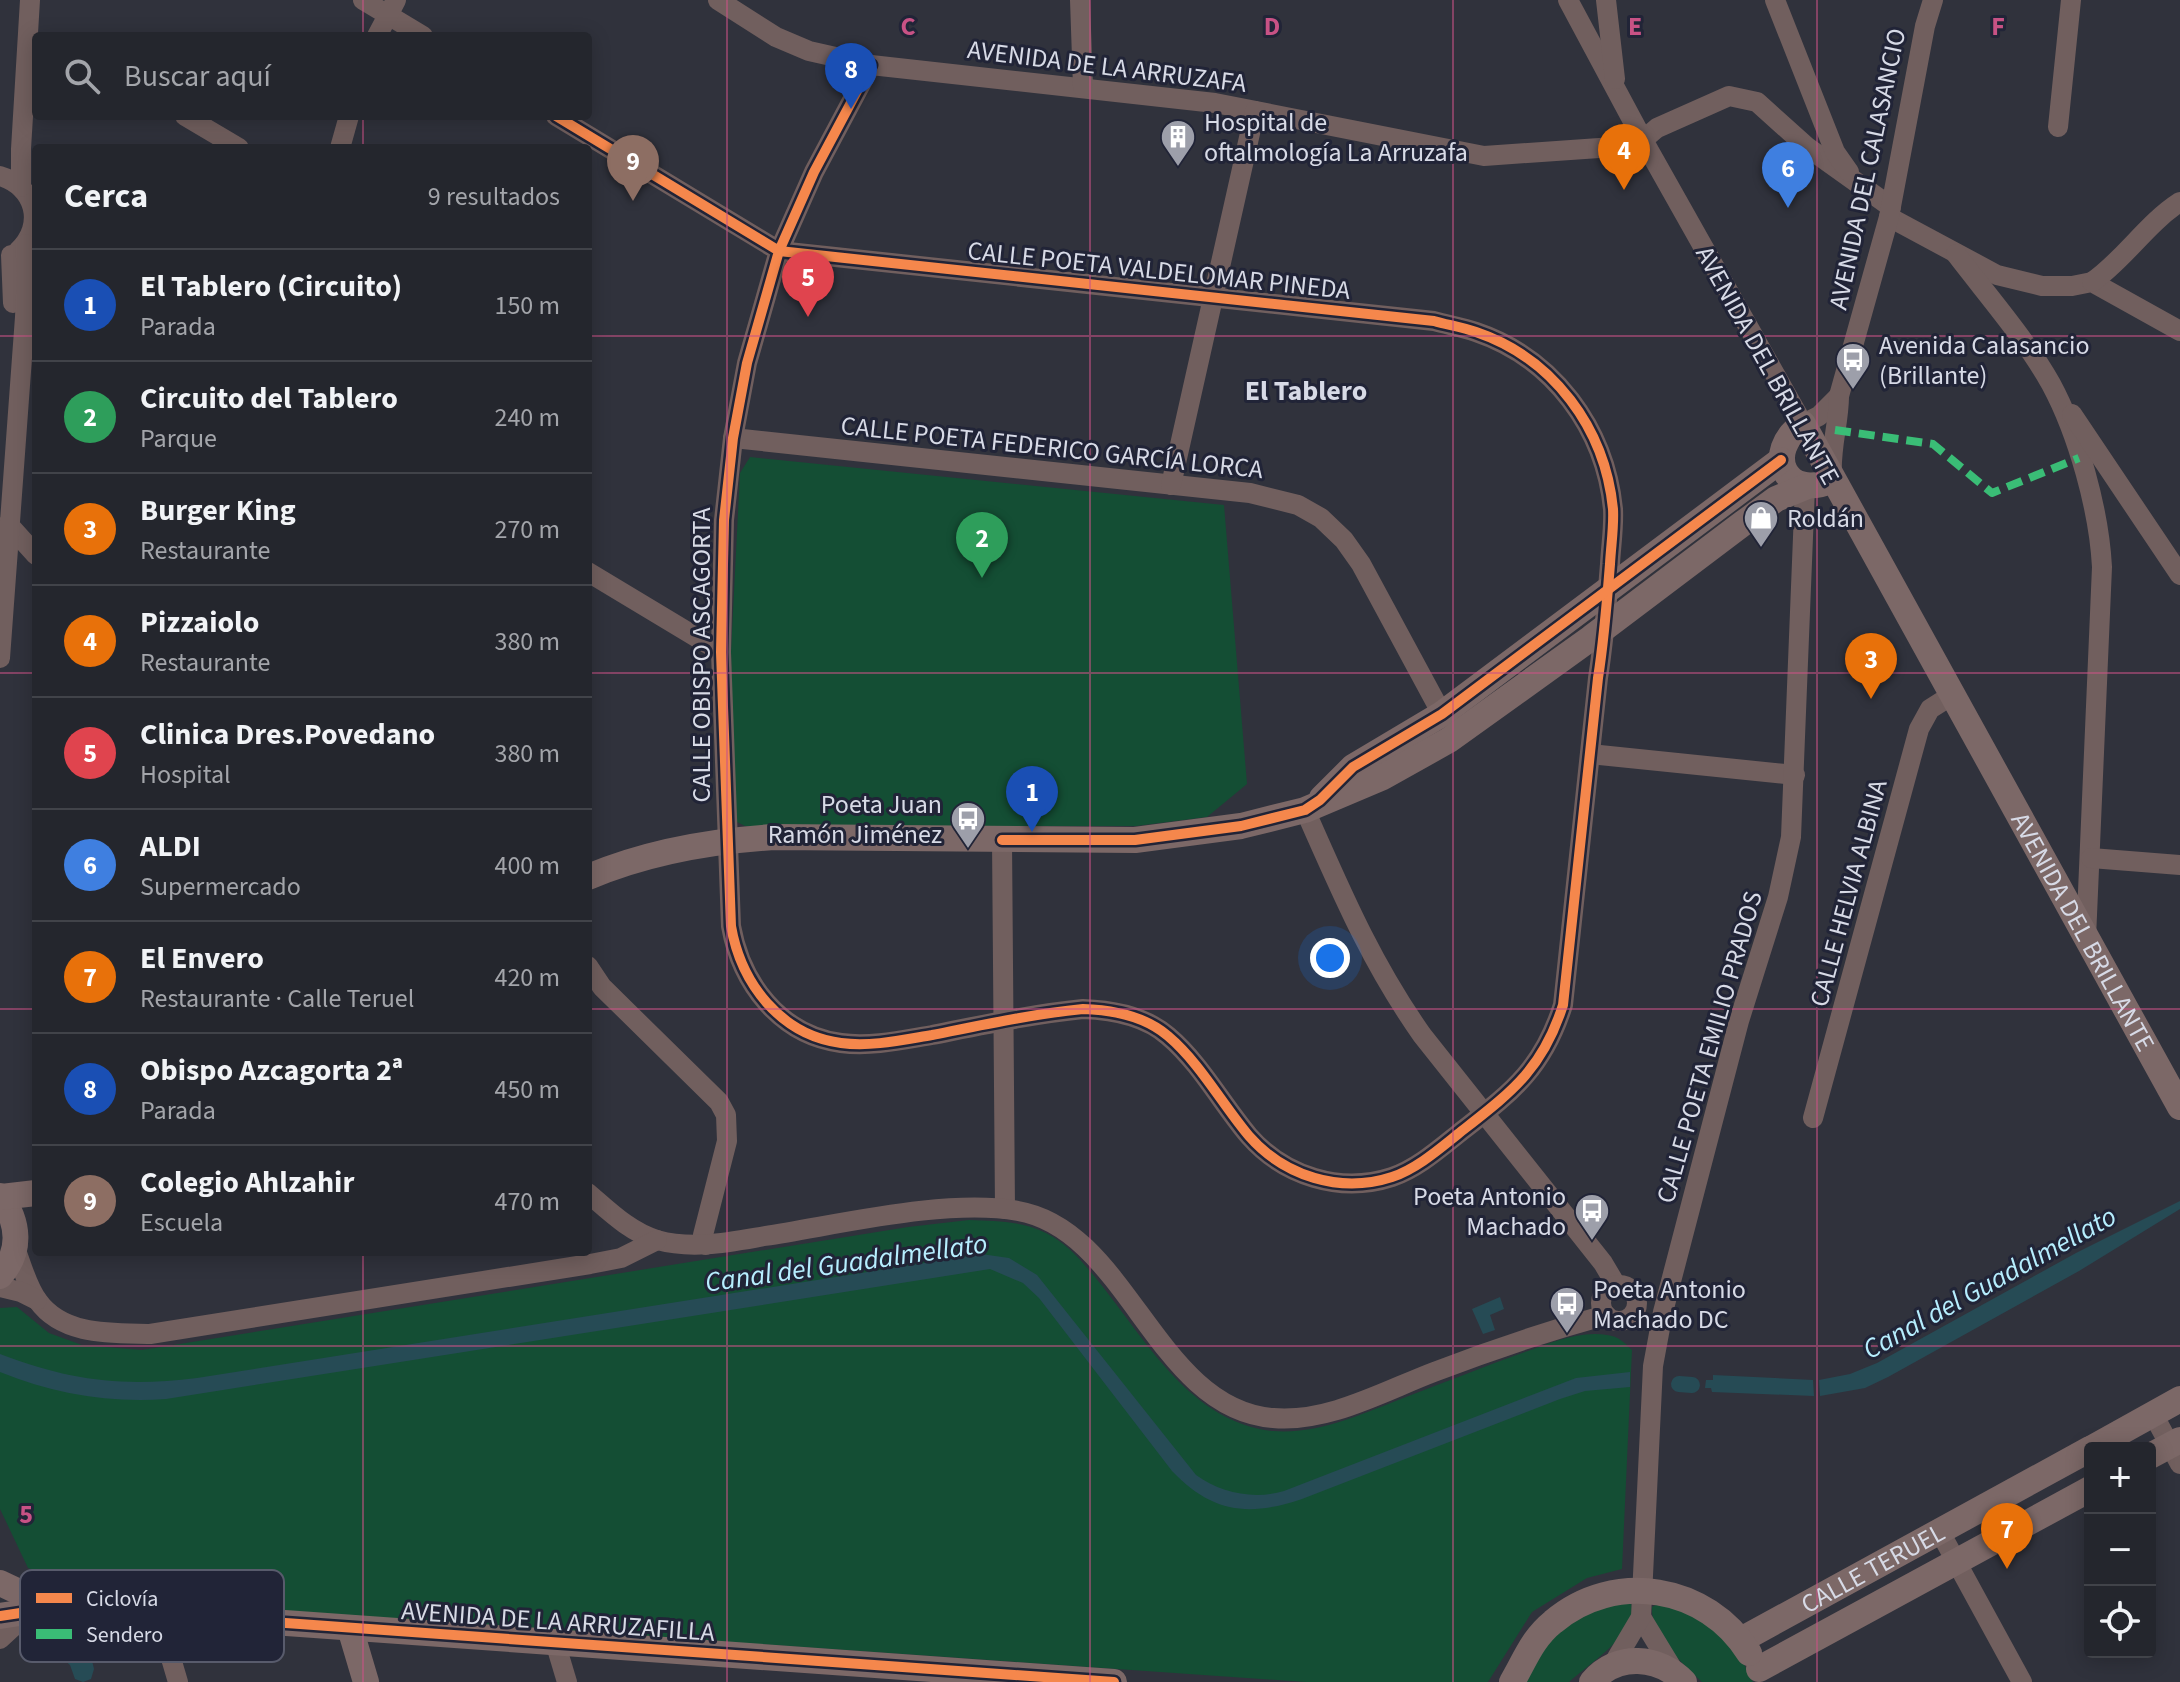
<!DOCTYPE html>
<html lang="es">
<meta charset="utf-8">
<style>
:root{--surface:#24262d;--page:#303239;--text:#f1f3f6;--muted:#a3a5aa;--line:#414349;--accent:#9d9faa}
body{margin:0;font-family:"Source Sans 3",sans-serif;background:var(--page);color:var(--text)}
.controls{position:absolute;right:24px;bottom:24px;display:grid;overflow:hidden;border-radius:8px;box-shadow:0 4px 20px #0003}
.controls button{width:72px;height:72px;display:grid;place-items:center;padding:0;border:0;border-bottom:2px solid var(--line);background:var(--surface);color:var(--text);font:40px sans-serif}
.you{position:absolute;left:1330px;top:958px;width:28px;height:28px;margin:-20px;border:6px solid #fff;border-radius:50%;background:#1a73e8;box-shadow:0 0 0 12px #1a73e833}
.badge{display:grid;place-items:center;width:52px;height:52px;border-radius:50%;background:var(--accent);color:#fff;font-size:26px;font-weight:700}
.pin{position:absolute;translate:-50% -66px;filter:drop-shadow(0 2px 4px #0008)}
.pin::after{content:'';position:absolute;top:42px;width:28px;height:24px;background:inherit;clip-path:polygon(0 0,100% 0,50% 100%)}
.list{margin:0;padding:0;list-style:none}
h2{display:flex;justify-content:space-between;align-items:center;height:104px;margin:0;padding:0 32px;font-size:34px}
h2 small{font-size:26px;font-weight:400;color:var(--muted)}
.list li{display:grid;grid-template-columns:52px 1fr auto;gap:24px;align-items:center;box-sizing:border-box;height:112px;padding:0 32px;border-top:2px solid var(--line)}
.list b{display:block;font-size:30px;white-space:nowrap}
.list p{margin:0;font-size:26px;white-space:nowrap;color:var(--muted)}
.list em{font-size:26px;font-style:normal;color:var(--muted)}
.icon{flex:none;width:44px;height:44px;fill:none;stroke:currentColor;stroke-width:2;stroke-linecap:round;stroke-linejoin:round}
.map{position:relative;flex:none;width:2180px;height:1682px;overflow:hidden}
.search{position:absolute;background:var(--surface);box-shadow:0 4px 20px #0003;left:32px;top:32px;width:560px;height:88px;display:flex;align-items:center;gap:20px;box-sizing:border-box;padding:0 28px;border-radius:8px;color:var(--muted);font-size:30px}
.panel{position:absolute;background:var(--surface);box-shadow:0 4px 20px #0003;left:32px;top:144px;width:560px;height:1112px;border-radius:8px}
.map>svg:first-child{display:block}
.green{fill:#144e34}
.water{fill:#264b55}
.lines{fill:none;stroke-linecap:round;stroke-linejoin:round}
.canal{stroke:#264b55;stroke-width:16}
.minor{stroke:#715f5e;stroke-width:20}
.major{stroke:#7c6867;stroke-width:26}
.quiet{stroke:#3abd76;stroke-width:8;stroke-dasharray:16 8;stroke-linecap:butt}
.cycleway-casing{stroke:#212437;stroke-width:15}
.cycleway{stroke:#f5874c;stroke-width:10}
.grid{fill:none;stroke:#c85285;stroke-width:2;stroke-opacity:0.55}
.labels{text-anchor:middle;stroke-width:6;stroke-linejoin:round;paint-order:stroke}
.street-label{font-size:26px;fill:#d7dae6;stroke:#212437}
.poi-label{font-size:26px;fill:#d7dae6;stroke:#212437;text-anchor:start}
.neighbourhood-label{font-size:28px;font-weight:bold;fill:#d7dae6;stroke:#212437}
.water-label{font-size:28px;font-style:italic;fill:#b6eefe;stroke:#212437}
.key{fill:#212437;stroke:#585b6c;stroke-width:2}
.key-label{font-size:22px;fill:#d7dae6}
.grid-label{font-size:26px;text-anchor:middle;font-weight:bold;fill:#c85285;stroke:#212437;stroke-width:6;stroke-linejoin:round;paint-order:stroke}
</style>
<div class="map">
<svg width="2180" height="1682" viewBox="0 0 2180 1682">
<rect width="100%" height="100%" fill="#30323c"/>
<g class="green">
<polygon points="750,457 1224,505 1247,784 1207,817 1136,826 745,826 735,821 731,652 740,473"/>
<path d="M969 1220C996 1221 1022 1221 1046 1233 1069 1244 1087 1267 1103 1287 1148 1344 1193 1423 1273 1431 1318 1435 1364 1413 1406 1397 1446 1382 1485 1366 1525 1352 1549 1343 1581 1330 1607 1335 1618 1336 1625 1343 1632 1350L1622 1569 1587 1578 1532 1612 1488 1682H1306L109 1599 100 1587 61 1580 28 1568 0 1509V1308L17 1307 49 1333 82 1345 142 1350 908 1227Z"/>
<path d="M1615 1601 1631 1603C1639 1633 1589 1664 1569 1682H1522L1528 1665 1574 1614Z"/>
<path d="M1661 1602 1693 1611 1738 1652 1753 1682H1702C1683 1664 1650 1635 1652 1607Z"/>
</g>
<g class="water">
<polygon points="2180,1201 2180,1209 2079,1271 1888,1377 1865,1388 1820,1396 1819,1380 1850,1374 1877,1363 2076,1253"/>
<path d="M981 1254 1009 1258 1037 1275 1196 1475C1221 1493 1254 1500 1284 1491L1576 1378 1630 1372V1387L1585 1391 1560 1399 1302 1499C1249 1517 1212 1513 1172 1471L1039 1298 1023 1283 990 1269 166 1399C109 1403 54 1394 0 1372V1354C71 1381 123 1387 197 1378Z"/>
<polygon points="1500,1297 1504,1309 1490,1315 1495,1330 1483,1334 1472,1309"/>
<polygon points="1713,1375 1813,1380 1814,1396 1712,1392 1711,1388 1705,1388 1706,1380 1713,1380"/>
<path d="M64 1645C81 1644 92 1654 94 1669L91 1679 83 1682 75 1679 70 1665 59 1655 61 1647Z"/>
</g>
<g class="lines">
<polyline class="canal" points="1679,1384 1692,1385"/>
<g class="minor">
<polyline points="363,0 423,36"/>
<polyline points="718,0 776,37 809,51 871,65 1215,103 1484,156 1628,146 1643,140 1657,128 1729,96 1757,102 1807,147 1891,207"/>
<polyline points="1080,0 1083,87"/>
<polyline points="1568,0 1643,140 1803,424 1819,416 1839,396"/>
<polyline points="1606,0 1615,79"/>
<polyline points="1775,0 1835,152 1849,172"/>
<polyline points="377,36 396,0"/>
<polyline points="185,116 239,148"/>
<path d="M556 116 779 251 1434 321C1448 325 1462 327 1476 332 1553 358 1605 428 1613 509 1614 527 1611 545 1610 564 1607 602 1604 640 1598 678L1563 1005C1542 1071 1510 1093 1458 1134 1438 1150 1416 1169 1392 1177 1340 1194 1284 1176 1249 1136 1222 1104 1200 1063 1168 1036 1145 1016 1113 1010 1083 1009 1033 1014 982 1025 932 1035 902 1040 871 1047 841 1043 780 1035 741 983 731 926L721 652 724 520 733 438 747 363 779 251 814 172 871 65"/>
<polyline points="2058,127 2071,0"/>
<polyline points="340,148 349,116"/>
<path d="M0 176C35 186 46 225 18 251"/>
<polyline points="21,187 21,149 30,0"/>
<polyline points="1889,217 1997,275 2042,286 2072,286 2092,282 2180,331"/>
<path d="M1956 254C1988 296 2025 338 2051 384 2078 434 2099 510 2102 567L2086 938"/>
<polyline points="11,255 13,303"/>
<path d="M2092 282C2125 259 2146 224 2180 202"/>
<polyline points="2072,414 2180,575"/>
<polyline points="733,438 1250,493 1298,505 1321,518 1344,540 1361,564 1442,714"/>
<path d="M1832 476C1830 448 1839 423 1839 396L1889 217 1925 26 1933 0"/>
<polyline points="1171,485 1255,111"/>
<polyline points="8,524 36,555"/>
<polyline points="588,572 721,652"/>
<polyline points="0,658 25,317 27,272 25,244"/>
<polyline points="1590,754 1795,775"/>
<path d="M1305 810C1341 891 1370 961 1422 1035L1603 1263 1616 1285"/>
<polyline points="1002,840 1005,1209"/>
<polyline points="2091,858 2180,865"/>
<polyline points="588,966 602,987 719,1102 726,1115 727,1141 703,1235 706,1245"/>
<polyline points="1813,1118 1919,729 1930,709 1952,695"/>
<path d="M588 1193C609 1211 630 1232 657 1240 693 1250 730 1242 765 1236 838 1225 946 1198 1018 1211 1128 1230 1156 1409 1273 1418 1328 1423 1384 1391 1434 1372 1491 1350 1548 1331 1606 1315"/>
<path d="M15 1248C22 1265 27 1287 38 1301 63 1336 112 1333 150 1334L590 1264 621 1258 657 1240"/>
<circle cx="1619" cy="1303" r="18"/>
<polyline points="0,1287 21,1292 37,1300"/>
<polyline points="2153,1414 2180,1464"/>
<polyline points="1940,1532 2022,1682"/>
<polyline points="158,1614 178,1682"/>
<polyline points="1641,1617 1675,1673"/>
<polyline points="0,1639 13,1627 37,1616"/>
<polyline points="555,1642 567,1682"/>
<polyline points="1612,1666 1641,1617 1653,1366 1663,1312 1739,1021 1778,897 1791,837 1805,487"/>
</g>
<g class="major">
<path id="s1" d="M1832 480C1786 502 1762 452 1803 424L2180 1107"/>
<polyline points="1322,798 1353,767 1442,714 1781,460"/>
<path d="M588 877C647 852 710 841 774 837L1135 840 1241 826 1305 810 1383 777 1449 740 1591 638 1742 524 1776 499 1805 487"/>
<path d="M0 1196C19 1222 22 1251 0 1276"/>
<polyline points="0,1197 36,1193"/>
<polyline points="2092,1448 2180,1399"/>
<polyline points="2150,1456 2180,1440"/>
<polyline points="0,1583 53,1608"/>
<polyline points="0,1616 53,1608 158,1614 1114,1682"/>
<polyline points="350,1628 366,1682"/>
<path id="s2" d="M1741 1640 2090 1449"/>
<polyline points="1759,1669 2090,1489"/>
<path d="M1512 1682C1525 1660 1532 1639 1553 1622 1614 1570 1707 1585 1749 1653"/>
<path d="M1592 1682C1617 1652 1659 1656 1684 1682"/>
</g>
<polyline class="quiet" points="1835,430 1933,444 1992,493 2079,458"/>
<defs>
<g id="cycleway">
<path d="M556 116 779 251 1434 321C1448 325 1462 327 1476 332 1553 358 1605 428 1613 509 1614 527 1611 545 1610 564 1607 602 1604 640 1598 678L1563 1005C1542 1071 1510 1093 1458 1134 1438 1150 1416 1169 1392 1177 1340 1194 1284 1176 1249 1136 1222 1104 1200 1063 1168 1036 1145 1016 1113 1010 1083 1009 1033 1014 982 1025 932 1035 902 1040 871 1047 841 1043 780 1035 741 983 731 926L721 652 724 520 733 438 747 363 779 251 814 172 871 65"/>
<polyline points="1002,840 1135,840 1241,826 1305,810 1320,800 1353,767 1442,714 1781,460"/>
<polyline points="0,1616 53,1608 158,1614 1114,1682"/>
</g>
</defs>
<use href="#cycleway" class="cycleway-casing"/>
<use href="#cycleway" class="cycleway"/>
</g>
<path class="grid" d="M363 0V36M727 0V1682M1090 0V1682M1453 0V1682M1817 0V1682M363 116V148M0 336H36M588 336H2180M0 673H36M588 673H2180M0 1009H36M588 1009H2180M363 1252V1682M0 1346H2180"/>
<defs>
<symbol id="building-pin" viewBox="-11 -11 22 30"><path d="M0 17L-7.5 6A9.5 9.5 0 1 1 7.5 6Z" fill="#9d9faa" stroke="#212437"/><path d="M-4-6H4V6H1V3H-1V6H-4ZM-2.5-4.3h1.7v1.8h-1.7ZM.8-4.3h1.7v1.8H.8ZM-2.5-1h1.7V.8h-1.7ZM.8-1h1.7V.8H.8Z" fill="#fff"/></symbol>
<symbol id="bus-pin" viewBox="-11 -11 22 30"><path d="M0 17L-7.5 6A9.5 9.5 0 1 1 7.5 6Z" fill="#9d9faa" stroke="#212437"/><path d="M-5-6H5V4H4V6H2V4H-2V6H-4V4H-5ZM-3.5-4V0h7V-4ZM-3.5 1.2v1.5H-2V1.2ZM2 1.2v1.5H3.5V1.2Z" fill="#fff"/></symbol>
<symbol id="shop-pin" viewBox="-11 -11 22 30"><path d="M0 17L-7.5 6A9.5 9.5 0 1 1 7.5 6Z" fill="#9d9faa" stroke="#212437"/><path d="M-5-2.5h2.3a2.7 3.5 0 0 1 5.4 0H5L5.5 6h-11ZM-1.5-2.5h3a1.5 2.3 0 0 0-3 0Z" fill="#fff"/></symbol>
</defs>
<g fill-rule="evenodd">
<use href="#building-pin" x="1158" y="117" width="40" height="54"/>
<use href="#bus-pin" x="1833" y="340" width="40" height="54"/>
<use href="#shop-pin" x="1741" y="498" width="40" height="54"/>
<use href="#bus-pin" x="948" y="799" width="40" height="54"/>
<use href="#bus-pin" x="1572" y="1191" width="40" height="54"/>
<use href="#bus-pin" x="1547" y="1284" width="40" height="54"/>
</g>
<g class="labels">
<g class="street-label">
<text transform="translate(1107 66) rotate(7)" y="9">AVENIDA DE LA ARRUZAFA</text>
<text transform="translate(1867 169) rotate(-78)" y="9">AVENIDA DEL CALASANCIO</text>
<text transform="translate(1159 270) rotate(6)" y="9">CALLE POETA VALDELOMAR PINEDA</text>
<text transform="translate(1768 365) rotate(61)" y="9">AVENIDA DEL BRILLANTE</text>
<text transform="translate(1052 447) rotate(6)" y="9">CALLE POETA FEDERICO GARCÍA LORCA</text>
<text transform="translate(701 655) rotate(-90)" y="9">CALLE OBISPO ASCAGORTA</text>
<text transform="translate(1848 893) rotate(-75)" y="9">CALLE HELVIA ALBINA</text>
<text dy="9" stroke="none"><textPath href="#s1" startOffset="688">AVENIDA DEL BRILLANTE</textPath></text>
<text transform="translate(1709 1047) rotate(-74)" y="9">CALLE POETA EMILIO PRADOS</text>
<text dy="9" stroke="none"><textPath href="#s2" startOffset="150">CALLE TERUEL</textPath></text>
<text transform="translate(558 1621) rotate(4)" y="9">AVENIDA DE LA ARRUZAFILLA</text>
</g>
<g class="poi-label">
<text x="1204" y="131">Hospital de<tspan x="1204" dy="30">oftalmología La Arruzafa</tspan></text>
<text x="1879" y="354">Avenida Calasancio<tspan x="1879" dy="30">(Brillante)</tspan></text>
<text x="1787" y="527">Roldán</text>
<text x="942" y="813" text-anchor="end">Poeta Juan<tspan x="942" dy="30">Ramón Jiménez</tspan></text>
<text x="1566" y="1205" text-anchor="end">Poeta Antonio<tspan x="1566" dy="30">Machado</tspan></text>
<text x="1593" y="1298">Poeta Antonio<tspan x="1593" dy="30">Machado DC</tspan></text>
</g>
<g class="neighbourhood-label">
<text x="1306" y="400">El Tablero</text>
</g>
<g class="water-label">
<text transform="translate(846 1262) rotate(-8)" y="10">Canal del Guadalmellato</text>
<text transform="translate(1989 1282) rotate(-29)" y="10">Canal del Guadalmellato</text>
</g>
</g>
<rect x="20" y="1570" width="264" height="92" rx="12" class="key"/>
<rect x="36" y="1593" width="36" height="10" fill="#f5874c"/>
<rect x="36" y="1629" width="36" height="10" fill="#3abd76"/>
<g class="key-label">
<text x="86" y="1606">Ciclovía</text>
<text x="86" y="1642">Sendero</text>
</g>
<g class="grid-label">
<text x="908" y="35">C</text>
<text x="1272" y="35">D</text>
<text x="1635" y="35">E</text>
<text x="1998" y="35">F</text>
<text x="26" y="1523">5</text>
</g>
</svg>
<div class="controls">
<button>+</button>
<button>−</button>
<button><svg class="icon" aria-label="locate" viewBox="0 0 24 24"><circle cx="12" cy="12" r="6"/><path d="M12 2v4M12 18v4M2 12h4M18 12h4"/></svg></button>
</div>
<div class="you"></div>
<div class="pin badge" style="left:1032px;top:832px;background:#1a4fb4">1</div>
<div class="pin badge" style="left:982px;top:578px;background:#2e9e5b">2</div>
<div class="pin badge" style="left:1871px;top:699px;background:#e8710a">3</div>
<div class="pin badge" style="left:1624px;top:190px;background:#e8710a">4</div>
<div class="pin badge" style="left:808px;top:317px;background:#e0444e">5</div>
<div class="pin badge" style="left:1788px;top:208px;background:#3f7fe0">6</div>
<div class="pin badge" style="left:2007px;top:1569px;background:#e8710a">7</div>
<div class="pin badge" style="left:851px;top:109px;background:#1a4fb4">8</div>
<div class="pin badge" style="left:633px;top:201px;background:#8d6e63">9</div>
<div class="search"><svg class="icon" aria-label="search" viewBox="0 0 24 24"><circle cx="10" cy="10" r="6"/><path d="M15 15l6 6"/></svg>Buscar aquí</div>
<section class="panel">
<h2>Cerca<small>9 resultados</small></h2>
<ul class="list">
<li><span class="badge" style="background:#1a4fb4">1</span><div><b>El Tablero (Circuito)</b><p>Parada</p></div><em>150 m</em></li>
<li><span class="badge" style="background:#2e9e5b">2</span><div><b>Circuito del Tablero</b><p>Parque</p></div><em>240 m</em></li>
<li><span class="badge" style="background:#e8710a">3</span><div><b>Burger King</b><p>Restaurante</p></div><em>270 m</em></li>
<li><span class="badge" style="background:#e8710a">4</span><div><b>Pizzaiolo</b><p>Restaurante</p></div><em>380 m</em></li>
<li><span class="badge" style="background:#e0444e">5</span><div><b>Clinica Dres.Povedano</b><p>Hospital</p></div><em>380 m</em></li>
<li><span class="badge" style="background:#3f7fe0">6</span><div><b>ALDI</b><p>Supermercado</p></div><em>400 m</em></li>
<li><span class="badge" style="background:#e8710a">7</span><div><b>El Envero</b><p>Restaurante · Calle Teruel</p></div><em>420 m</em></li>
<li><span class="badge" style="background:#1a4fb4">8</span><div><b>Obispo Azcagorta 2ª</b><p>Parada</p></div><em>450 m</em></li>
<li><span class="badge" style="background:#8d6e63">9</span><div><b>Colegio Ahlzahir</b><p>Escuela</p></div><em>470 m</em></li>
</ul>
</section>
</div>
